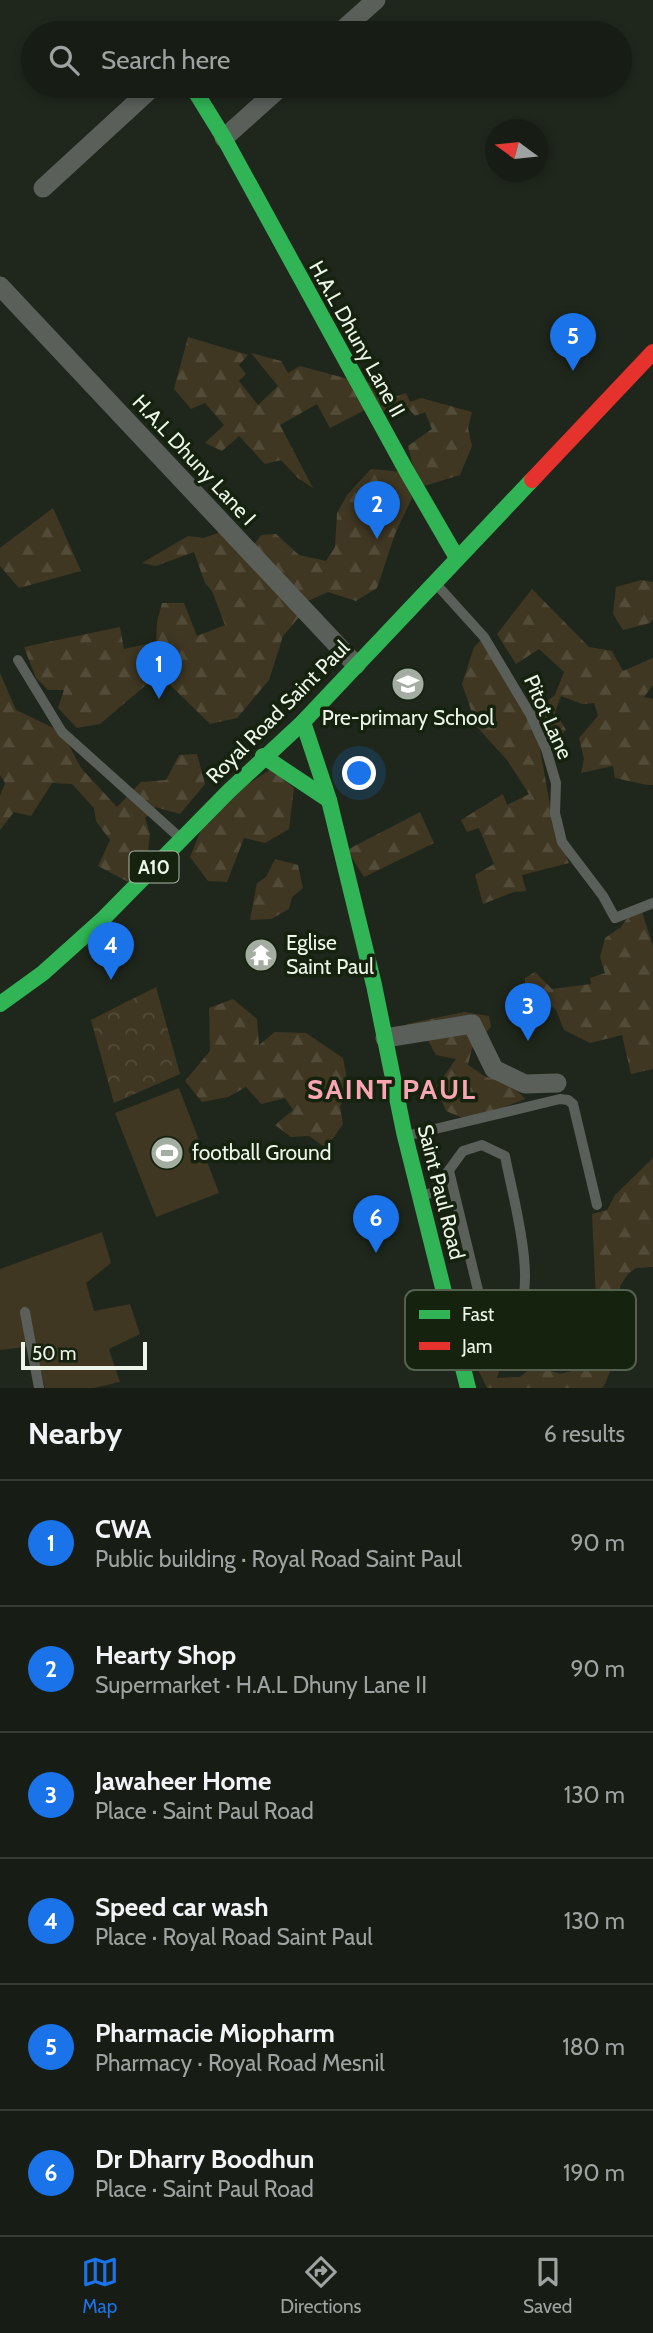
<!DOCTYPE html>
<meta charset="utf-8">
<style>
:root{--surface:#171d15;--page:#20261e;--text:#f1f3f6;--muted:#9ea2a0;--line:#363b34;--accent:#1a73e8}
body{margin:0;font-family:Cabin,sans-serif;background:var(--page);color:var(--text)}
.compass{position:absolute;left:485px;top:119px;width:63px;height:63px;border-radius:50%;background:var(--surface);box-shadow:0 4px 10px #0003;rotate:285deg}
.scale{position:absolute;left:21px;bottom:18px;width:126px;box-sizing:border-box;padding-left:7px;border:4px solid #ecf5e8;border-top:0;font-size:19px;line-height:24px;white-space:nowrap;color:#ecf5e8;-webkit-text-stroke:5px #14220e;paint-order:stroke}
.you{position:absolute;left:360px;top:774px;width:24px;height:24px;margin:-18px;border:5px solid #fff;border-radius:50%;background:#1a73e8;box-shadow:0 0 0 10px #1a73e833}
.badge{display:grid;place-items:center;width:46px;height:46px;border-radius:50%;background:var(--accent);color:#fff;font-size:23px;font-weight:700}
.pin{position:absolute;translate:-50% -58px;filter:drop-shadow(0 2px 4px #0008)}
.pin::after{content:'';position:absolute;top:37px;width:24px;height:21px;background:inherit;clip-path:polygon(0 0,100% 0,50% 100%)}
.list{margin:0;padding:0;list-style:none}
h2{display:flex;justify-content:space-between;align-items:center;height:91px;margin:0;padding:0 28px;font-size:30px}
h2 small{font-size:23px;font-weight:400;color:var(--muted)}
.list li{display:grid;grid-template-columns:46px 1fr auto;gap:21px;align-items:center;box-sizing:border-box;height:126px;padding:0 28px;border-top:2px solid var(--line)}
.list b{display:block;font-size:26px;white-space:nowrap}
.list p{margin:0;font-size:23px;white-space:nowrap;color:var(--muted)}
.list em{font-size:23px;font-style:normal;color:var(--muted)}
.icon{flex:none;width:38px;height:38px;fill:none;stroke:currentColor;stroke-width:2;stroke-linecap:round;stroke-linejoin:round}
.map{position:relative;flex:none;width:653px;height:1388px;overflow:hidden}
.search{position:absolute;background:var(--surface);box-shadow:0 4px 10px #0003;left:21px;right:21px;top:21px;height:77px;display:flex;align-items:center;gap:18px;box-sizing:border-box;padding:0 24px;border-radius:38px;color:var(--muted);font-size:26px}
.sheet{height:847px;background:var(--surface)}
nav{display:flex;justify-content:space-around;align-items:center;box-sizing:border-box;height:98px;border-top:2px solid var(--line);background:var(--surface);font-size:19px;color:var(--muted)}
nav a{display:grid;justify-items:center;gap:4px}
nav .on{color:var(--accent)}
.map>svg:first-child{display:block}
.grass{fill:#3f3722}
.forest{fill:url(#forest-firs)}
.park{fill:url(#park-crowns)}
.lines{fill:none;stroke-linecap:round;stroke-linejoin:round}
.lane{stroke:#5a5f5a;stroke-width:10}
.street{stroke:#5a5f5a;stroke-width:19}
.fast{stroke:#30b455;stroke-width:16}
.jam{stroke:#e5322d;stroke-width:16}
.labels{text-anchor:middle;stroke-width:7;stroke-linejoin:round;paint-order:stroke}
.shield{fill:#14220e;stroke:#abb6a7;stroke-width:2}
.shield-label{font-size:19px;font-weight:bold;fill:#ecf5e8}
.street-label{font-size:21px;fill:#ecf5e8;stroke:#14220e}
.poi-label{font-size:21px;fill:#ecf5e8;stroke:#14220e;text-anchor:start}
.district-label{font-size:28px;font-weight:bold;letter-spacing:2px;fill:#faa6b2;stroke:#14220e}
.key{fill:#14220e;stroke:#55614f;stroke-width:2}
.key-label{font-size:19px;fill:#ecf5e8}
</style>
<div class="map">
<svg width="653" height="1388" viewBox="0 0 653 1388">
<defs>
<pattern id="forest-firs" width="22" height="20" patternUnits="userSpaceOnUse" patternTransform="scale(1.75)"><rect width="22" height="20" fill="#3f3722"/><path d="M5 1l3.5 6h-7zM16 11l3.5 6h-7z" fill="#524b37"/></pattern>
<pattern id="park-crowns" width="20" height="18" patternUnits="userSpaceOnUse" patternTransform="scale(1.75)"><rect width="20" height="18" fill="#3f3722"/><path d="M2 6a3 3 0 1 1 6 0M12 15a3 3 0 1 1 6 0" fill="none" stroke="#524b37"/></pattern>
</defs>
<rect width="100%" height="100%" fill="#1f271c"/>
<g class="grass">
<polygon points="179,1088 219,1193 156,1217 115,1113"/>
<polygon points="102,1232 111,1263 86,1283 94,1311 130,1304 140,1334 109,1349 120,1382 94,1388 45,1388 34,1346 0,1350 0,1269"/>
</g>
<g class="forest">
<polygon points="188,337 248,355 239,365 246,374 239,381 258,405 278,386 251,353 281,361 288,373 300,366 348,379 365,410 330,428 317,404 280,425 313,488 298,478 281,460 265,464 239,436 222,451 205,443 224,425 205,403 191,409 174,389"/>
<polygon points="360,380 385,386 391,398 406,393 410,402 421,398 472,412 468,428 472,446 460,475 424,486 414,471 408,446 432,429 425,412 415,416 402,401 378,414"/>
<polygon points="371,469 403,472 412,498 395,534 377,588 356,601 328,592 294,607 300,616 283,636 269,680 237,718 210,724 159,674 100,724 77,728 58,708 64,690 48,690 36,678 24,647 120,627 124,649 156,642 157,622 162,603 184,603 197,636 225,625 212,591 205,583 194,552 156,566 142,563 188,536 204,538 223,531 246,556 261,535 276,534 299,555 326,561 335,547 337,513 347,495"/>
<polygon points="53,508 81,571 19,588 0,566 0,548"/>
<polygon points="641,580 653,582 653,619 650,623 623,630 613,614 616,587"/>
<polygon points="532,589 589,647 612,651 623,671 653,658 653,685 644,697 653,699 653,785 647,785 615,778 613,766 581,773 584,759 579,738 598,716 594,703 582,704 561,696 555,712 566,730 546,749 539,743 552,817 569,863 522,875 526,891 514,892 483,904 475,875 494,864 479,828 467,832 461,820 503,794 507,805 529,794 507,760 477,727 462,684 474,647 484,637 531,713 555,695 564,672 539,649 516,664 497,634"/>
<polygon points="0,673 16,710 62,732 81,768 117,807 141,782 166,780 179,755 197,754 205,784 180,814 155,807 145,818 150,834 146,868 132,884 98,866 110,840 96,821 94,808 72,784 52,783 31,816 14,812 0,830 0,796 5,783 0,775"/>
<polygon points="271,769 294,788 289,829 265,843 244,838 227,882 208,881 190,857 209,810"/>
<polygon points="420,812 434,843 364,877 347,850"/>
<polygon points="275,859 298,865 303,888 292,897 289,909 271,919 250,920 257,883 266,877"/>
<polygon points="641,909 653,946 653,1069 631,1074 622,1035 590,1043 564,1030 556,1010 543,1000 525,1006 525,978 535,972 552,989 591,984 590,978 605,973 600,957 605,938 621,927 630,914"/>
<polygon points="233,999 257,1019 259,1045 275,1032 306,1033 343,1058 349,1091 340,1106 343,1124 326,1148 309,1136 291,1137 275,1125 293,1110 285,1098 261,1104 246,1087 228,1097 202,1102 185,1081 210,1051 209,1008"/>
<polygon points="464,1012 489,1016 491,1027 472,1048 468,1065 486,1077 507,1080 525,1099 470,1121 446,1111 436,1087 456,1059 436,1055 425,1035 407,1031 407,1024"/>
<polygon points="653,1158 653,1267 636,1268 628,1274 620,1286 619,1349 605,1384 602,1388 487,1388 469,1351 456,1311 472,1301 512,1313 521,1321 517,1338 503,1355 497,1378 520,1377 534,1365 560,1374 579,1369 588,1356 571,1334 571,1314 596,1299 592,1214 607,1210 615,1195"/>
</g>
<polygon class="park" points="156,987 180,1074 114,1103 91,1020"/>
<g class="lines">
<g class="lane">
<polyline points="437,585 484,637 530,714 546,749 556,783 555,813 562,842 603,896 615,918 653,903"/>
<polyline points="18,660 62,732 178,836"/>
<polyline points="406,1136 560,1099 568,1100 573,1104 597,1205"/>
<polyline points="449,1171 485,1319"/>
<path d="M421 1197 433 1192 463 1151 482 1145 505 1156C510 1185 542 1297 513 1313 501 1319 469 1323 454 1326"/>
<polyline points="25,1312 39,1388"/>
</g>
<g class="street">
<polyline points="339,33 376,0"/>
<polyline points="224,138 282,86"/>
<polyline points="43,188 154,86"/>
<polyline points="0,286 356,665"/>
<polyline points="385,1038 472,1024 494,1069 525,1084 557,1083"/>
</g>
<g class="fast">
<polyline points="192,86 224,138 406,470 457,558"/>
<polyline points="303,722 329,800 374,985 404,1132 468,1388"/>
<polyline points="263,756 329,800"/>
<polyline points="0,1004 43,973 102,920 229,791 303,722 532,480"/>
</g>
<polyline class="jam" points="532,480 653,352"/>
</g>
<defs>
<symbol id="school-disc" viewBox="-11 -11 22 22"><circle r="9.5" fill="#a4ada1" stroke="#14220e"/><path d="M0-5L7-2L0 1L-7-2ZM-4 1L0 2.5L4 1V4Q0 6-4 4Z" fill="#fff"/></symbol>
<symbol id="temple-disc" viewBox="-11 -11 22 22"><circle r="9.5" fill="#a4ada1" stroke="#14220e"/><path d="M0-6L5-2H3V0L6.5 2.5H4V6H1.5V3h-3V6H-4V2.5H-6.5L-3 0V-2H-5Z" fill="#fff"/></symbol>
<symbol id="stadium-disc" viewBox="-11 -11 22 22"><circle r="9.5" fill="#a4ada1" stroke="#14220e"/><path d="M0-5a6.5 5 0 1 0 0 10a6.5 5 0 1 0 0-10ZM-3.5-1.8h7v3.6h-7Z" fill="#fff"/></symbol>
</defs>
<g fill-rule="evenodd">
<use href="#school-disc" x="389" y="665" width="38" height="38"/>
<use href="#temple-disc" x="242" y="936" width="38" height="38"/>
<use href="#stadium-disc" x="148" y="1134" width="38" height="38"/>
</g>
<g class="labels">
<rect class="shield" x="129.5" y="851.5" width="49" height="31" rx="5"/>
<g class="shield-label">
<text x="154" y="874">A10</text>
</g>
<g class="street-label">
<text transform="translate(357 339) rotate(61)" y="7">H.A.L Dhuny Lane II</text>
<text transform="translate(194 460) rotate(47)" y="7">H.A.L Dhuny Lane I</text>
<text transform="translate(278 712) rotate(-45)" y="7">Royal Road Saint Paul</text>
<text transform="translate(548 717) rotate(66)" y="7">Pitot Lane</text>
<text transform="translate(441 1192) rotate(76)" y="7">Saint Paul Road</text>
</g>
<g class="poi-label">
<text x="408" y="725" text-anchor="middle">Pre-primary School</text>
<text x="286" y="950">Eglise<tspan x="286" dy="24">Saint Paul</tspan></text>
<text x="192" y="1160">football Ground</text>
</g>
<g class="district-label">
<text x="392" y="1099">SAINT PAUL</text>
</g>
</g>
<rect x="405" y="1290" width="231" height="80" rx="10" class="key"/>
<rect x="419" y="1310" width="31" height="9" fill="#30b455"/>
<rect x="419" y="1342" width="31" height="8" fill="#e5322d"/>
<g class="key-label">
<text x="462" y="1321">Fast</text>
<text x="462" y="1353">Jam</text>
</g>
</svg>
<svg class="compass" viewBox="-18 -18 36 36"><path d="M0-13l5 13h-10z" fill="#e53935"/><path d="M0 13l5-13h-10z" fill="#9ea2a0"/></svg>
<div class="scale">50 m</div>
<div class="you"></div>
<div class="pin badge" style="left:159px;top:699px">1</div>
<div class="pin badge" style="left:377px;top:539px">2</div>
<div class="pin badge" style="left:528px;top:1041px">3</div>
<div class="pin badge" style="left:111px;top:980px">4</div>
<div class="pin badge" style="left:573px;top:371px">5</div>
<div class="pin badge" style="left:376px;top:1253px">6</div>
<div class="search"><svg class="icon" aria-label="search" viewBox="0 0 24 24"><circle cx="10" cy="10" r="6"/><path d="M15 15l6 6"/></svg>Search here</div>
</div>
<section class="sheet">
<h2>Nearby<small>6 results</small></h2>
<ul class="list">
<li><span class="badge">1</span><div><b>CWA</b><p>Public building · Royal Road Saint Paul</p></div><em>90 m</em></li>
<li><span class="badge">2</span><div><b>Hearty Shop</b><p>Supermarket · H.A.L Dhuny Lane II</p></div><em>90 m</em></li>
<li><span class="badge">3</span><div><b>Jawaheer Home</b><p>Place · Saint Paul Road</p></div><em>130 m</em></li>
<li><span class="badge">4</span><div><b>Speed car wash</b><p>Place · Royal Road Saint Paul</p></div><em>130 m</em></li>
<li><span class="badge">5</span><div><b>Pharmacie Miopharm</b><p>Pharmacy · Royal Road Mesnil</p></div><em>180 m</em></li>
<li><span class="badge">6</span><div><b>Dr Dharry Boodhun</b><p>Place · Saint Paul Road</p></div><em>190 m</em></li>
</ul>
</section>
<nav>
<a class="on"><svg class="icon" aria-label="map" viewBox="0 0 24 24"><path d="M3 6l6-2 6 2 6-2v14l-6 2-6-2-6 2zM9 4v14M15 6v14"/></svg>Map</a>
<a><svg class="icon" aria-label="directions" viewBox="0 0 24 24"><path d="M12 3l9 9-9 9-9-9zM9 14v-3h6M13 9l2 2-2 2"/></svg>Directions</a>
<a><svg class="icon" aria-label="saved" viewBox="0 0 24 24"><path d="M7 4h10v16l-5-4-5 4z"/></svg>Saved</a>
</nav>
